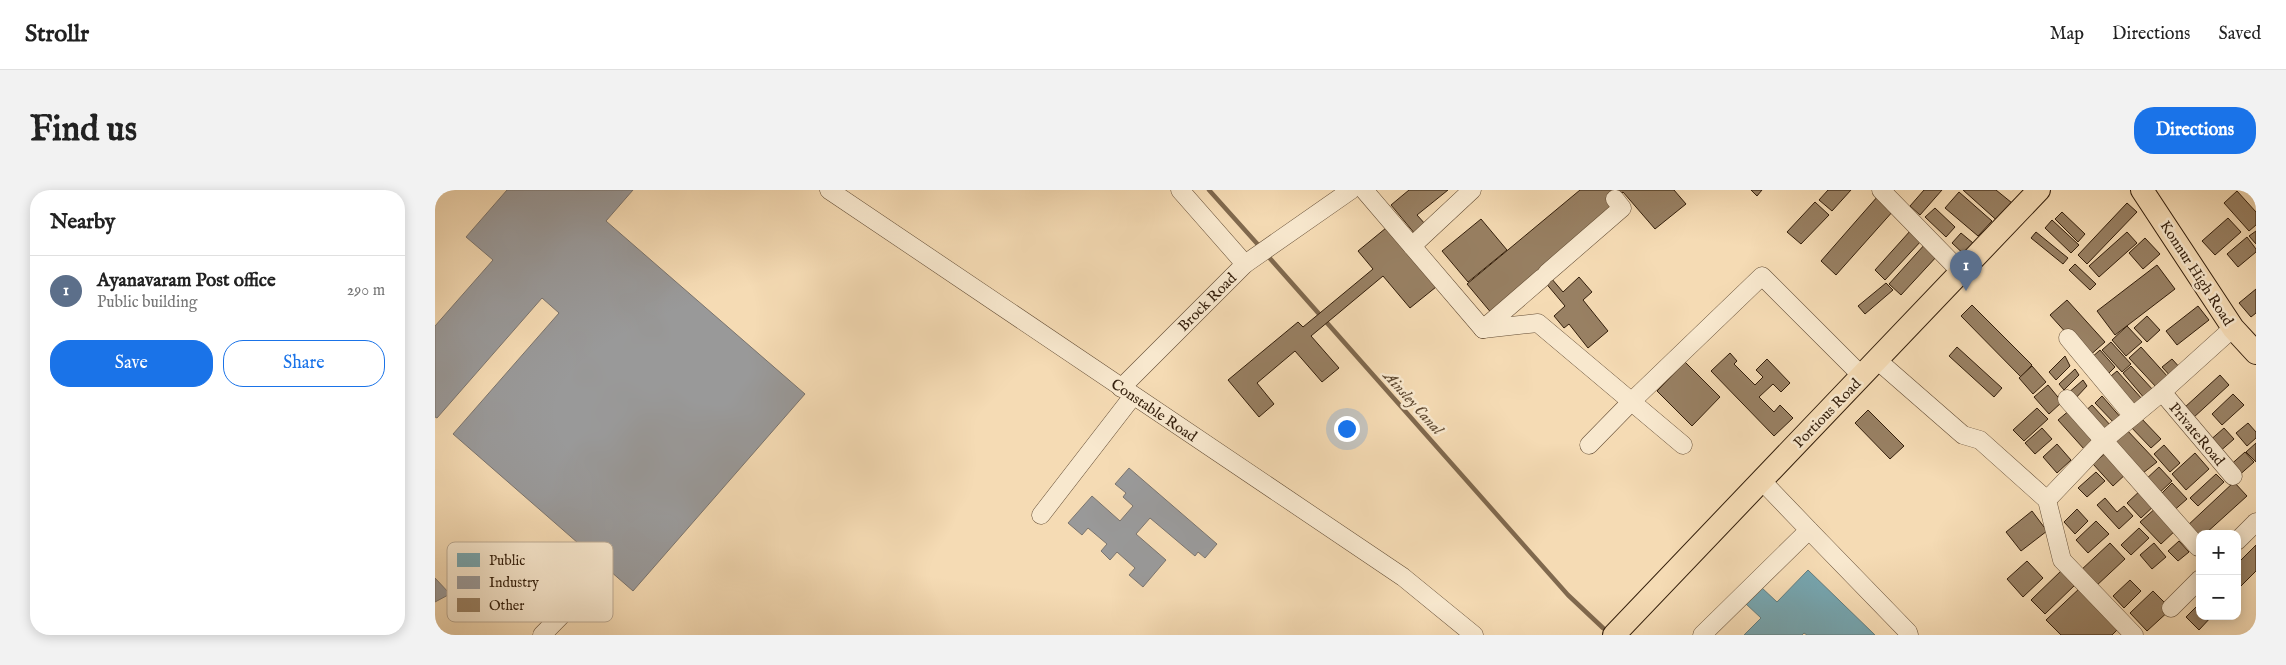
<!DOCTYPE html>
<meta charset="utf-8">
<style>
:root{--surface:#fff;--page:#f2f2f2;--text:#222;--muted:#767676;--line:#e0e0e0;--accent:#1a73e8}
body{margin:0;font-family:"IM FELL English",serif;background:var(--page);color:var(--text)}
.controls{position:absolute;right:15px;bottom:15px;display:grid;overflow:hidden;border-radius:10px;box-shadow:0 2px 12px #0003}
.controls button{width:45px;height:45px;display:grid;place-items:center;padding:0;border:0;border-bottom:1px solid var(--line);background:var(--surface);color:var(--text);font:25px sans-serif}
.you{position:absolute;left:911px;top:238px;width:18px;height:18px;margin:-12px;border:4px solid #fff;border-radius:50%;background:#1a73e8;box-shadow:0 0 0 8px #1a73e833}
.badge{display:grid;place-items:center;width:32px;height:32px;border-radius:50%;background:var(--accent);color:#fff;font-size:16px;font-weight:700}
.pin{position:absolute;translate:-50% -41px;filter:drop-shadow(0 1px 2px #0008)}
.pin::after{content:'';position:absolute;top:26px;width:18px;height:15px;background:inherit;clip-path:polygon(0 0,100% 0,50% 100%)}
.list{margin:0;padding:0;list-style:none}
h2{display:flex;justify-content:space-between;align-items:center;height:65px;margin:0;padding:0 20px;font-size:21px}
h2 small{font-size:16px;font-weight:400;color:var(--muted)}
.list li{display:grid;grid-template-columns:32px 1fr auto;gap:15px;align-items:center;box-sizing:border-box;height:70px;padding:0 20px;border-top:1px solid var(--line)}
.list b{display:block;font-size:19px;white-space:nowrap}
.list p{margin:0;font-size:16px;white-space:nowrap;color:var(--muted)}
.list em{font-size:16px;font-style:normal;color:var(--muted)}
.actions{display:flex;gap:10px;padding:15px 20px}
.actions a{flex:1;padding:11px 0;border:1px solid var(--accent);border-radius:20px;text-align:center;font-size:18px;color:var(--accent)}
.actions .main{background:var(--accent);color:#fff}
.map{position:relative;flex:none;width:1821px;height:445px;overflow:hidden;border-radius:20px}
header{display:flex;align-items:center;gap:30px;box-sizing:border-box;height:70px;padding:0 25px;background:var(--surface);border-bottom:1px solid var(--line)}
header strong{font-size:24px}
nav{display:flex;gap:28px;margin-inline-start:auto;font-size:18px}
.intro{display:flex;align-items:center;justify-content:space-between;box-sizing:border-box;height:120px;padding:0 30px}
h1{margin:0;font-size:35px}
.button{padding:12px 22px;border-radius:20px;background:var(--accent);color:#fff;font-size:18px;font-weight:700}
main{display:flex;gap:30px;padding:0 30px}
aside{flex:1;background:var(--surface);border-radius:20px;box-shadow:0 2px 12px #0003}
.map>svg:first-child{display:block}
.public{fill:#76a5af;stroke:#627c7e}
.industry{fill:#999;stroke:#7a746e}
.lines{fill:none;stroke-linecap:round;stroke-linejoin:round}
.stream{stroke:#80694e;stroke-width:4.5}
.building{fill:#988063;stroke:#331e0b}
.minor-casing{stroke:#644d35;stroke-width:19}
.major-casing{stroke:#331e0b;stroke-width:24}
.minor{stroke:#f8e8ce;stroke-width:18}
.major{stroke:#f5dbb4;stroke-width:22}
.labels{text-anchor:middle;stroke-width:5;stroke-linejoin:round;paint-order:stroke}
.street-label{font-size:15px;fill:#331e0b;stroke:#f8e8ce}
.water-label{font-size:16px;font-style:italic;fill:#604a32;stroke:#f8e8ce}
.key{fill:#f8e8ce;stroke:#bdab94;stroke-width:1}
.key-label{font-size:14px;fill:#331e0b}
</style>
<header>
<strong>Strollr</strong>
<nav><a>Map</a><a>Directions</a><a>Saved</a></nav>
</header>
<div class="intro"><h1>Find us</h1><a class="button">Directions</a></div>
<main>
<aside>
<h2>Nearby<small></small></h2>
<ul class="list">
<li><span class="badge" style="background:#5c6f8a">1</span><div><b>Ayanavaram Post office</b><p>Public building</p></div><em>290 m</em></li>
</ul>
<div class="actions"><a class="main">Save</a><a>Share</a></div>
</aside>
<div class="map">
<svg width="1821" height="445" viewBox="0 0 1821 445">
<rect width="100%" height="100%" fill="#f5dbb4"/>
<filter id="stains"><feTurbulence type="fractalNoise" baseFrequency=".004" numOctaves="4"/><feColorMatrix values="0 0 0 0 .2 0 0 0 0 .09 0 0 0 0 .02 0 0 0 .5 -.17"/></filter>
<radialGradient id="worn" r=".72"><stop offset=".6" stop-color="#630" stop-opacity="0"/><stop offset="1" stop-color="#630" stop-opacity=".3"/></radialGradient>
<polygon class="public" points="1373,380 1440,445 1372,445 1369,443 1367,445 1309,445 1326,428 1310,413 1326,397 1342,412"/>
<g class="industry">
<polygon points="72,0 198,0 171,31 370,204 198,401 18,244 124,123 107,108 2,228 0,227 0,136 58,70 31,47"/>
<polygon points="694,278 782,354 770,368 763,362 760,366 715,328 701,344 731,370 708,397 694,385 700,378 682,362 675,370 666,361 672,354 653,338 647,345 633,333 657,306 685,331 698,316 688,307 691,303 680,294"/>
<polygon points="0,388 15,404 0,412"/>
</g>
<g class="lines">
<g class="stream">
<polyline points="774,0 826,58"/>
<polyline points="831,64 1133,405 1168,438"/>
</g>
</g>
<g class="building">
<polygon points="974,0 1013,0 982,25 991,35 980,44 956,15"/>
<polygon points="1145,0 1239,0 1251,14 1220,39 1188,2 1177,11 1184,19 1110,81 1128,102 1144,87 1157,102 1148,110 1173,141 1153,158 1134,134 1129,138 1119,126 1130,116 1104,85 1058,125 1032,94"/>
<polygon points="1316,0 1327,0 1322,6"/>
<polygon points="1393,0 1416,0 1397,21 1384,10"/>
<polygon points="1489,0 1507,0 1485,25 1475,16"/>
<polygon points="1528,0 1561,0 1582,17 1567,35"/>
<polygon points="1813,0 1821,0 1821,9"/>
<polygon points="1802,1 1821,22 1821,35 1814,41 1789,13"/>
<polygon points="1524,2 1557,31 1543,46 1510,18"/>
<polygon points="1443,6 1459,20 1401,85 1386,71"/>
<polygon points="1380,12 1394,25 1366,54 1352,42"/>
<polygon points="1692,13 1702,22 1652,74 1643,65"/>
<polygon points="1500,18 1520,37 1511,47 1490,27"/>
<polygon points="1627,22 1650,44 1643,52 1620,29"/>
<polygon points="1793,28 1806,42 1780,65 1767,51"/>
<polygon points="1046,29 1072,60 1033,92 1007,61"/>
<polygon points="1617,30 1644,55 1636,63 1610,38"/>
<polygon points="951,38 1001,97 975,118 948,86 876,146 904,178 887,192 860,161 822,193 839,214 824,227 793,190 863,132 868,137 938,79 923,61"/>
<polygon points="1476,40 1487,50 1450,90 1440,80"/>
<polygon points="1821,41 1821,54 1814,46"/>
<polygon points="1601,42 1633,68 1628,74 1596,48"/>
<polygon points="1692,42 1702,53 1664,87 1654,76"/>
<polygon points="1526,43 1544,58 1534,69 1517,53"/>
<polygon points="1812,47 1821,59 1821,62 1803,77 1792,64"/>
<polygon points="1710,48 1725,64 1708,79 1694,63"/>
<polygon points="1491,53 1503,65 1466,105 1454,94"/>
<polygon points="1640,74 1661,94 1655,100 1634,80"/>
<polygon points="1722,75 1740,99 1680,145 1662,121"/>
<polygon points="1451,93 1458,100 1430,124 1423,116"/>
<polygon points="1821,99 1821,123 1816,127 1804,113"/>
<polygon points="1632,110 1670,152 1653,167 1615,125"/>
<polygon points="1537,115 1597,175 1586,187 1526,126"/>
<polygon points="1763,116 1774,130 1742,155 1731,141"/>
<polygon points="1712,126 1725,140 1712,152 1699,138"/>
<polygon points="1692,136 1707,152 1691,166 1677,150"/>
<polygon points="1676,152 1696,174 1687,182 1667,160"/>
<polygon points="1522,157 1567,198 1559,207 1514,166"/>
<polygon points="1706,157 1733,187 1722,198 1694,168"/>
<polygon points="1665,160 1680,177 1670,187 1655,169"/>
<polygon points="1295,163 1302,171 1299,174 1320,195 1328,187 1321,180 1332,169 1355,193 1346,202 1338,194 1324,207 1339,222 1345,215 1358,228 1339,246 1276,181"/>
<polygon points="1630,166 1635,176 1621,190 1614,182"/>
<polygon points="1737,169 1747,180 1738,189 1727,177"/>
<polygon points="1250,172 1285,207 1257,236 1222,201"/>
<polygon points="1597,176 1611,192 1598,204 1584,188"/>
<polygon points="1696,176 1719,201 1710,209 1688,183"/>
<polygon points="1640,179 1644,185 1629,200 1624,194"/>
<polygon points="1682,181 1708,210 1697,220 1670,191"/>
<polygon points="1785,185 1794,195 1758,228 1749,218"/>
<polygon points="1648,190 1652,196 1638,211 1632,204"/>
<polygon points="1613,195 1627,212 1614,224 1599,207"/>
<polygon points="1798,204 1809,215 1787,235 1777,224"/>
<polygon points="1667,206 1687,229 1681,235 1660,213"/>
<polygon points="1657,215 1677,237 1669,245 1648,223"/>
<polygon points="1602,218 1613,229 1589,251 1578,240"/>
<polygon points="1636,219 1662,247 1649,259 1623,230"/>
<polygon points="1433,220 1469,256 1455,269 1420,233"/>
<polygon points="1704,226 1726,249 1716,258 1694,235"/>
<polygon points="1813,233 1821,242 1821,248 1812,256 1801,243"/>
<polygon points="1607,238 1617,249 1600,264 1590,253"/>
<polygon points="1789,238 1799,249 1783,263 1773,252"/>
<polygon points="1691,239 1722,272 1708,283 1679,251"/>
<polygon points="1821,253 1821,272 1811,262"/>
<polygon points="1622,254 1636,270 1622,283 1608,267"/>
<polygon points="1729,255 1745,273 1735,282 1719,264"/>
<polygon points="1674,260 1693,282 1678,296 1658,274"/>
<polygon points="1810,262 1819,272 1801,288 1792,278"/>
<polygon points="1760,263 1774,279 1751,300 1737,284"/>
<polygon points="1724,277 1737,291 1721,306 1708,292"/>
<polygon points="1661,282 1670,291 1652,307 1643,298"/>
<polygon points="1781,284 1789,292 1763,316 1755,308"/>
<polygon points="1799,292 1812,306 1770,344 1765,344 1765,349 1751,337"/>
<polygon points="1737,293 1752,309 1736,323 1722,308"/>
<polygon points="1708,298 1721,314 1706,328 1692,313"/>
<polygon points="1670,308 1682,322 1689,316 1698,326 1684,339 1662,315"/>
<polygon points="1722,317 1742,339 1726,354 1705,332"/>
<polygon points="1642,319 1653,331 1640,344 1629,332"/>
<polygon points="1597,321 1612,341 1586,361 1571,342"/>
<polygon points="1661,331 1674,344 1653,363 1641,350"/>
<polygon points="1704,338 1714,348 1696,365 1686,355"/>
<polygon points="1744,351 1754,362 1743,371 1733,361"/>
<polygon points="1675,353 1690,369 1660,397 1645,381"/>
<polygon points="1719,353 1731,367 1717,379 1705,365"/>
<polygon points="1821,355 1821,381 1802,400 1802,374"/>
<polygon points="1592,371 1608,388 1588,407 1572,389"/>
<polygon points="1627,380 1641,394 1610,424 1596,410"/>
<polygon points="1695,390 1706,401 1689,418 1678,406"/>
<polygon points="1646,397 1685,437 1677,445 1626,445 1611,430"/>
<polygon points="1718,401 1736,419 1712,441 1695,423"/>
<polygon points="1765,413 1765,426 1777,426 1764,440 1751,427"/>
</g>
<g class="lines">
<defs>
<g id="minor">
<polyline points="394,0 968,387 1039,445"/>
<polyline points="929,0 1048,139"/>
<polyline points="1446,0 1526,82"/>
<polyline points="977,56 1037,0"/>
<polyline points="810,74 916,0"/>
<polyline points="1112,83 1187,18 1180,9"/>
<polyline points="1048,139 1103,133 1248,255"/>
<polyline points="1048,139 1107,88"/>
<polyline points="1633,148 1698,226"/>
<polyline points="1442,170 1528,245 1545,250 1612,310 1627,370 1699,445"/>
<polyline points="686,198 810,74 745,0"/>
<polyline points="1727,202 1798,286"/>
<polyline points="1632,209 1763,357"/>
<polyline points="1154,255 1197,211 1327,86 1427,186"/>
<polyline points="1612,310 1669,250 1727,202 1798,138"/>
<polyline points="606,325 698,206"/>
<polyline points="1374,340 1473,442 1474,445"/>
<polyline points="1802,351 1821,332"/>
<polyline points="1736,418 1765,389"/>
<polyline points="107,445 160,391"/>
<polyline points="1267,445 1374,340 1327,291"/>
</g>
<g id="major">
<polyline points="1707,0 1798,138 1821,163"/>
<polyline points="1179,445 1604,0"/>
</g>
</defs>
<use href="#minor" class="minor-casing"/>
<use href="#major" class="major-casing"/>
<use href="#minor" class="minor"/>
<use href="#major" class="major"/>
</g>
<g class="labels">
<g class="street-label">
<text transform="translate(1762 83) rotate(57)" y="5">Konnur High Road</text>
<text transform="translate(772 112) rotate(-45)" y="5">Brock Road</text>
<text transform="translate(719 220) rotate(34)" y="5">Constable Road</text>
<text transform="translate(1392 223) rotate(-46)" y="5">Portious Road</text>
<text transform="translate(1762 244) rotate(50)" y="5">PrivateRoad</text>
</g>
<g class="water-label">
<text transform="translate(979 212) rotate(48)" y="6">Ainsley Canal</text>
</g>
</g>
<rect x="12" y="352" width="166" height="80" rx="8" class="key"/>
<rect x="22" y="363" width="23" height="14" fill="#76a5af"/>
<rect x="22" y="386" width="23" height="13" fill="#999"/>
<rect x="22" y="408" width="23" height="14" fill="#988063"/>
<g class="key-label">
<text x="54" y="375">Public</text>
<text x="54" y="397">Industry</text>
<text x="54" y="420">Other</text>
</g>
<rect width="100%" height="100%" filter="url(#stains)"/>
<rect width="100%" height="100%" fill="url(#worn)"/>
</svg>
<div class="controls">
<button>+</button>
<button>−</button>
</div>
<div class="you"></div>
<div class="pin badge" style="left:1531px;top:101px;background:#5c6f8a">1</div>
</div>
</main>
